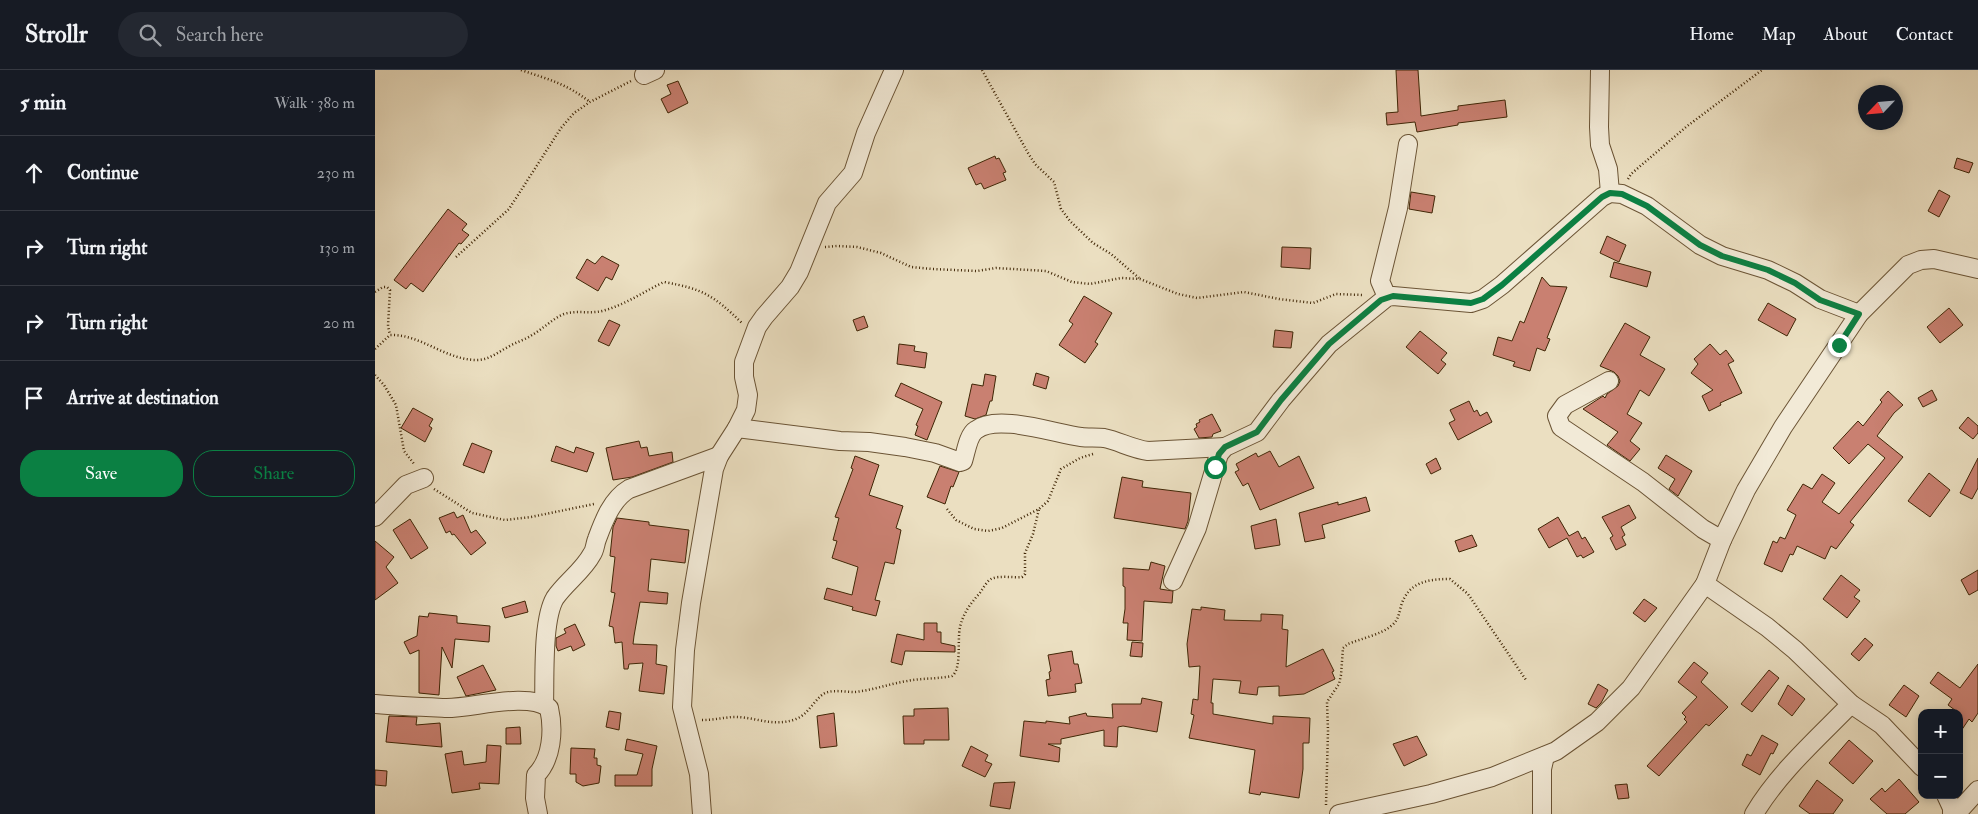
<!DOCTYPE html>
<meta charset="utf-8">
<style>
:root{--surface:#171b24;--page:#242831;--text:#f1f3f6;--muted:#9ea1a6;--line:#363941;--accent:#0b8043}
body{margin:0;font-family:"IM FELL Double Pica",serif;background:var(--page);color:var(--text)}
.controls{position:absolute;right:15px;bottom:15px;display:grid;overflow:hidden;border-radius:10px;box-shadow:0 2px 8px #0003}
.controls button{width:45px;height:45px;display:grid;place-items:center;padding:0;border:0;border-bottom:1px solid var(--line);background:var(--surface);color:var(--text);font:25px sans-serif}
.compass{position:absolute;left:1483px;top:15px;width:45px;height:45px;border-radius:50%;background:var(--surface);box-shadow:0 2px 8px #0003;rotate:244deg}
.stop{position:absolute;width:15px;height:15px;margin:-11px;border:4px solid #0b8043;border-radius:50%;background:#fff}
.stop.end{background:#0b8043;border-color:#fff;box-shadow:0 1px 5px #0008}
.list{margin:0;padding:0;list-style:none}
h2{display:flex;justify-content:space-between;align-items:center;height:65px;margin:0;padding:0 20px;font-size:21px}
h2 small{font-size:16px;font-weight:400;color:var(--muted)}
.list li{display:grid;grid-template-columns:32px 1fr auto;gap:15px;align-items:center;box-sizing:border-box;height:75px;padding:0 20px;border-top:1px solid var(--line)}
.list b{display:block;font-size:19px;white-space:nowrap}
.list em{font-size:16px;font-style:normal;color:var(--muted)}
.actions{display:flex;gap:10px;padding:15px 20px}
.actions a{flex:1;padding:11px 0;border:1px solid var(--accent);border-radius:20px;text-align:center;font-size:18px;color:var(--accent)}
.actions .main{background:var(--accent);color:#fff}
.icon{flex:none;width:28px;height:28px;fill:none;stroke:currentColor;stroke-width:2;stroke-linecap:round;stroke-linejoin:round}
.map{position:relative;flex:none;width:1603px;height:744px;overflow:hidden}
header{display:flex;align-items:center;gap:30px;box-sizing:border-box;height:70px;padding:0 25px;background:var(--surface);border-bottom:1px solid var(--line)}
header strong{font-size:24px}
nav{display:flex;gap:28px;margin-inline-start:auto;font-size:18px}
.search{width:350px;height:45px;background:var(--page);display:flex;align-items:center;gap:12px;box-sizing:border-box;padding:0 18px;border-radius:28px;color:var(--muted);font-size:19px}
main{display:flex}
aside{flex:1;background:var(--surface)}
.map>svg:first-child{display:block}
.building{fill:#c98071;stroke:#402606}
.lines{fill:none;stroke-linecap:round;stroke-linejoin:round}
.minor-casing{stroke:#6b5435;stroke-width:20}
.path{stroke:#402606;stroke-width:2.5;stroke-dasharray:1 2.5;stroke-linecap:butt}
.minor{stroke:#f2ead7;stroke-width:18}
.route{stroke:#0b8043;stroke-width:6}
</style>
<header>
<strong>Strollr</strong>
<div class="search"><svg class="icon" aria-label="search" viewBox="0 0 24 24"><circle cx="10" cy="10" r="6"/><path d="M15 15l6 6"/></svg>Search here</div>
<nav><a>Home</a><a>Map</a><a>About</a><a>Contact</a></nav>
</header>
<main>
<aside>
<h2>5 min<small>Walk · 380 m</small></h2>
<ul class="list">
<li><svg class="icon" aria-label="ahead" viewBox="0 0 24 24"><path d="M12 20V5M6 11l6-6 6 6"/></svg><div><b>Continue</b></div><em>230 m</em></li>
<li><svg class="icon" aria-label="right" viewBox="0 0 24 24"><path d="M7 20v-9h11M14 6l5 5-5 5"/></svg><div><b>Turn right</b></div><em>130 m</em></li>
<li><svg class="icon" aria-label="right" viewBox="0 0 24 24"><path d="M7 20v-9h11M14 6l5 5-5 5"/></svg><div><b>Turn right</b></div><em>20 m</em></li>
<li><svg class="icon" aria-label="arrive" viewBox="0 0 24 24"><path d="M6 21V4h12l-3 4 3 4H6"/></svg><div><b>Arrive at destination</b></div></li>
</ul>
<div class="actions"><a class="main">Save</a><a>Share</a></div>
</aside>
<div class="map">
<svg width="1603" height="744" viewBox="0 0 1603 744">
<rect width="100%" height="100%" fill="#ebdfc1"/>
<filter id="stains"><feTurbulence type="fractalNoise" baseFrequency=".004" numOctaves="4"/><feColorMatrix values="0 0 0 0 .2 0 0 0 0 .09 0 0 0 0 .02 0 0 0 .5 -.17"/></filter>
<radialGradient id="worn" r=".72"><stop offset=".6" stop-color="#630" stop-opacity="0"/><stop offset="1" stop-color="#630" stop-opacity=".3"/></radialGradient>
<g class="building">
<polygon points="1021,0 1043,0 1046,46 1083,40 1083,36 1130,30 1132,47 1083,53 1083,55 1042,62 1040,52 1012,55 1011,43 1023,42"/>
<polygon points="303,11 313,33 293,43 286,29 296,24 292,15"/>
<polygon points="620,86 621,89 624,88 631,102 628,103 631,110 609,119 606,113 601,115 593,98"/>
<polygon points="1582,88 1598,93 1594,103 1579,98"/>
<polygon points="1564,120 1575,126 1564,147 1553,141"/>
<polygon points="1036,122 1060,126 1057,143 1034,139"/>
<polygon points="73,139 92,154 87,160 94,165 86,174 84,173 48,222 36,213 31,219 19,210"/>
<polygon points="1232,166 1251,175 1244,192 1225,183"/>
<polygon points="907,177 936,178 935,199 906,197"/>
<polygon points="227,186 244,195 237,210 231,207 223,221 201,208 212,189 220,194"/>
<polygon points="1239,192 1276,202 1272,217 1235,207"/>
<polygon points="1167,207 1175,216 1192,217 1172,268 1175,269 1170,281 1162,278 1155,301 1138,296 1140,292 1118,285 1123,267 1137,271 1145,251 1149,253"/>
<polygon points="709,226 737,243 720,272 723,274 710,293 684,275 698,254 694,251"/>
<polygon points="1393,233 1421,249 1412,266 1383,250"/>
<polygon points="1574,238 1588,255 1565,273 1552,257"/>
<polygon points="489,246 493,257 482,261 478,250"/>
<polygon points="234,250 245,255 234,276 223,271"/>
<polygon points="1250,253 1275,267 1265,285 1290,299 1274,326 1265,320 1252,344 1267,353 1255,371 1265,379 1255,391 1232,375 1243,362 1208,339 1228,326 1230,328 1232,324 1243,316 1245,311 1243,306 1239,302 1225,296"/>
<polygon points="900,260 918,262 916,278 898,277"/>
<polygon points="1045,261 1072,283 1066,290 1071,294 1063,304 1031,277"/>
<polygon points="524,274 540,276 539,281 552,283 550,298 522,294"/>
<polygon points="1335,274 1345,285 1351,280 1359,291 1353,294 1367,323 1345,333 1346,335 1334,341 1327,326 1338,320 1316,303 1323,294 1319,289"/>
<polygon points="661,303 674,307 671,319 658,315"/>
<polygon points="610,304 621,306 617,331 615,331 611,345 600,349 590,346 597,314 608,316"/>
<polygon points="526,313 567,332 552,370 540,365 543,356 541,355 548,339 520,326"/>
<polygon points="1557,320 1562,330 1548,337 1543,328"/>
<polygon points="1513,321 1528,335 1519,343 1502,366 1528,387 1475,452 1479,455 1461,479 1456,476 1450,489 1422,476 1418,485 1415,484 1407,502 1389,494 1398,471 1402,473 1405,467 1410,469 1421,445 1412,440 1428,414 1437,419 1447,404 1460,413 1447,432 1464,444 1510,388 1493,374 1474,394 1458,378 1483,351 1488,356 1507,332 1505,330"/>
<polygon points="1094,331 1099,342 1102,340 1105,346 1112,342 1117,352 1083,370 1074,353 1080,350 1075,340"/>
<polygon points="38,338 58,349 54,356 57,358 50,372 26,358"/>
<polygon points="837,344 846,361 838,364 837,367 824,368 819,359 822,357 821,354 825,352 824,350"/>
<polygon points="1593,347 1603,356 1603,363 1598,369 1584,358"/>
<polygon points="264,371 266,378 272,377 274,386 297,382 298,392 257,407 238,410 231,378"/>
<polygon points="97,373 117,381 109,403 88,395"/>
<polygon points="181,376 199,383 201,377 219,383 212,402 176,391"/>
<polygon points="895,381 904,397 924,386 939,418 885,440 873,413 868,416 860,402 864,400 861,394 881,383 883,387"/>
<polygon points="1291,385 1317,401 1303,426 1294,419 1300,409 1283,398"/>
<polygon points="480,386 504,395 494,425 528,436 521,458 526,460 519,494 510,492 500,530 505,531 501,546 477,540 478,537 449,529 452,518 477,525 483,497 457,488 462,471 458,470 464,448 460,447 478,399 476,398"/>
<polygon points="1061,388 1066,399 1056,404 1051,394"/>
<polygon points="1603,388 1603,418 1597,429 1585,423"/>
<polygon points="565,396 584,402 578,417 576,416 570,434 552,427"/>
<polygon points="1554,403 1575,420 1555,447 1533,431"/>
<polygon points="747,407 768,411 767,417 816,423 813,451 810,459 739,448"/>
<polygon points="991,427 995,441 947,455 950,468 930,472 924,443 963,432 963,435"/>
<polygon points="1254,435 1261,448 1246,457 1250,465 1247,467 1251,475 1241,480 1235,468 1238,466 1227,447"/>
<polygon points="79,442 82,448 88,445 96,463 101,460 111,473 96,485 79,464 77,465 75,461 71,463 64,448"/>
<polygon points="1183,447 1194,466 1203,461 1207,469 1210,467 1219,482 1208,488 1206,485 1202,487 1192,468 1174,478 1163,459"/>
<polygon points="242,448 274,452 274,455 314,460 310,493 276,489 273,521 293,523 292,534 265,532 259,566 258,574 282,575 281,594 292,596 289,624 264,621 268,593 254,594 253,599 249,599 247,572 240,573 238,557 234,556 240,523 236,522 240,487 235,486 238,457"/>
<polygon points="35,449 53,478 36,489 18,460"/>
<polygon points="901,449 905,475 880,479 876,456"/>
<polygon points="1097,465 1102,476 1084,482 1080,471"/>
<polygon points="0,471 19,487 11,497 23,513 0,530"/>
<polygon points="776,492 790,496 785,519 798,521 797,533 769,531 767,571 752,570 753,553 748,553 750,539 750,517 748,516 748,498 774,500"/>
<polygon points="1603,500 1603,520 1594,525 1586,510"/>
<polygon points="1466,505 1485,520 1479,527 1485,531 1472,548 1448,529"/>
<polygon points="1269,529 1282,538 1270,552 1258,543"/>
<polygon points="150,531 153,542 130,548 127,538"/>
<polygon points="826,537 850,540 849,550 886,551 886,544 908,545 907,559 913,560 911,597 948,579 959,601 957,602 960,609 929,624 904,626 904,616 883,617 882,625 864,623 866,611 838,609 836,633 838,633 838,644 898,654 898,646 935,648 934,673 928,673 928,699 924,728 886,722 885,725 874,723 880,680 814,668 819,645 816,644 818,629 823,630 825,596 814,597 812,574 817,539 826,540"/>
<polygon points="54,543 82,546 82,553 115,556 114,572 80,569 77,598 67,577 64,625 44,623 44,580 35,584 29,572 42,566 44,546 53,547"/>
<polygon points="549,553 562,553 562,562 566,562 566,573 580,576 580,582 530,581 527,595 516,592 522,564 549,570"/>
<polygon points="200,554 210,575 198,581 196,576 183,581 181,576 181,568 191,563 189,559"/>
<polygon points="1490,568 1498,575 1484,591 1476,584"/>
<polygon points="757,572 768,573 767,587 755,586"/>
<polygon points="697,581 699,594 703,594 707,613 700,614 701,622 673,626 671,610 675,609 674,602 676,601 673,585"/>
<polygon points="1319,592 1333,603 1326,612 1353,637 1334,656 1331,654 1284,706 1272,696 1312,652 1309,649 1311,647 1307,643 1322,627 1303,612"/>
<polygon points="1603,594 1603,643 1597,652 1594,649 1584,664 1584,643 1573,635 1577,629 1555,613 1563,602 1585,618"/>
<polygon points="108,595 121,620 91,626 82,607"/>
<polygon points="1394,600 1404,608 1377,642 1366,634"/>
<polygon points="1223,614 1233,620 1226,633 1221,638 1213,634"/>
<polygon points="1413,615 1430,629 1417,646 1403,634"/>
<polygon points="1529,615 1544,626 1531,647 1514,635"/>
<polygon points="767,628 787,632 782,662 748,656 743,657 742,677 729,676 729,660 686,669 686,674 673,674 685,678 684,692 645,686 649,651 671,653 671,651 695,654 694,647 711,643 712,646 738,648 737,634 766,634"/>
<polygon points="573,638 574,670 549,670 549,674 529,674 528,646 539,646 539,639"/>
<polygon points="234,641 246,643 244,660 231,657"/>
<polygon points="459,643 462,676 445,678 442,646"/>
<polygon points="14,646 42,647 41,655 65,653 67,677 11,672"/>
<polygon points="145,657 146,674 131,674 131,658"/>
<polygon points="1387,665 1403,674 1398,684 1396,683 1385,705 1367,695 1372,684 1376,686"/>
<polygon points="1042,666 1052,685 1029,696 1018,674"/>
<polygon points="252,669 282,676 277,699 277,716 240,716 240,705 262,705 268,684 250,680"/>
<polygon points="1474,670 1498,691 1478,714 1454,693"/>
<polygon points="112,675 126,676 124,714 104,713 105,719 77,723 70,684 87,681 89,695 111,692"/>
<polygon points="596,676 613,685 610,691 617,694 610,707 587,696"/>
<polygon points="196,678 220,679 219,688 222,688 222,695 226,696 224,713 208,716 201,712 201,704 195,704"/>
<polygon points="0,700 12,701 11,716 0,715"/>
<polygon points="1524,709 1544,732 1530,744 1512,744 1495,729 1507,718 1510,722"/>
<polygon points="1442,710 1468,730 1458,744 1435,744 1424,736"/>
<polygon points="640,712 635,739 615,736 619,713"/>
<polygon points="1252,714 1254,728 1243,729 1240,715"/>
</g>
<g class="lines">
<defs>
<g id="minor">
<polyline points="1225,0 1224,57 1225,75 1233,99 1235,123"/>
<polyline points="269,5 280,0"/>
<polyline points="1012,227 1005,211 1023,138 1033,74"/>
<polyline points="1234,311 1190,335 1182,346 1186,357 1268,412 1328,459 1347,470"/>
<path d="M362 358 465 371 494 372 530 377 560 383 585 392 588 391C591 382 593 365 601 360 622 343 681 364 706 367 713 368 721 367 729 368 744 371 757 379 773 381L850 377"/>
<polyline points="0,447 31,415 49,408"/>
<polyline points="798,511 822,458 844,384 850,377 882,362 906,330 954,274 1012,227 1018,226 1096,233 1108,229 1127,215 1227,127 1235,123 1247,124 1272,136 1325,175 1347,186 1393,200 1420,213 1445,229 1484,244"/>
<polyline points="1330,514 1392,557 1420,580 1476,634 1507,655 1547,697"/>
<path d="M0 634C23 636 47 637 70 638 96 639 152 621 174 638 179 660 177 689 161 705L160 728 163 744"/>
<path d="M169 635C170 608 167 550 180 528 191 512 208 501 217 484 220 480 220 474 222 469 229 450 237 429 254 419L344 386"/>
<polyline points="1571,725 1577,738 1577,744"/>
<polyline points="327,744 324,704 307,637 310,580 316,533 339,399 344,386 362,358 371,340 373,325 369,307 369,292 382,257 389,247 415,217 424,202 452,133 478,103 491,63 519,0"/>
<polyline points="964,744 1056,724 1117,707 1181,681 1222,652 1256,618 1330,514 1347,470 1371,420 1408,357 1484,244 1533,195 1546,190 1559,189 1603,199"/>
<polyline points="1167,744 1167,699 1170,686"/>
<path d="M1379 744C1404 702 1442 669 1476 634"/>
<polyline points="1581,744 1603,720"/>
</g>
</defs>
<use href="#minor" class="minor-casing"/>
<g class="path">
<path d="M146 0C175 10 190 13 215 32"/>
<polyline points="607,0 653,83 660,94 679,112 686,139 695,151 718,173 736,184 764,208"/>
<polyline points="1253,109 1256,104 1311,57 1387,0"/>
<polyline points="450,177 462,176 482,177 506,183 536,197 557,199 602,201 621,198 671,201 697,212 715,214 746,208 765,209 803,224 822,228 869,222 904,229 938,233 961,224 988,225"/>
<polyline points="81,187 134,139 186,58 199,43 215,32 256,11"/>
<polyline points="0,222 8,217 12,217 15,220 13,256 15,265"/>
<path d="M0 279 15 265C46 264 70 290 102 290 114 290 123 282 133 277 141 272 150 270 157 265 168 259 177 249 189 244 202 240 215 244 227 241 250 235 268 222 289 212 328 219 338 225 367 253"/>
<polyline points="0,305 9,315 21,335 29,381 40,395"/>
<polyline points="59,419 97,443 130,450 156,447 219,434"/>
<polyline points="572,439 581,450 599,459 613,461 627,458 664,439 673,431 686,399 705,388 718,384"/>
<path d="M327 650C337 650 347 648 357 647 380 646 397 658 421 649 435 644 441 625 453 622 461 620 471 622 480 622 498 620 514 614 532 611 547 608 563 609 577 606 587 599 582 570 585 557 588 544 595 534 604 524 608 519 611 512 616 509 624 505 638 508 647 507L650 504V483L658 464 664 439"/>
<path d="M951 735 953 661 952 632 964 614 966 605 968 578 973 574C985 569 1007 564 1016 556 1023 551 1024 544 1026 536 1033 512 1053 509 1075 509L1093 524 1151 610"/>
</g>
<use href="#minor" class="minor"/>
</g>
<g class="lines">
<polyline class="route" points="840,397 844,384 850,377 882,362 906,330 954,274 1006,230 1018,226 1096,233 1108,229 1127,215 1227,127 1235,123 1247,124 1272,136 1325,175 1347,186 1393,200 1420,213 1445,230 1484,244 1464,275"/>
</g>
<rect width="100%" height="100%" filter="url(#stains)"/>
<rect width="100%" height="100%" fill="url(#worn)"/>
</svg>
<div class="controls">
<button>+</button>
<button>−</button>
</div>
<svg class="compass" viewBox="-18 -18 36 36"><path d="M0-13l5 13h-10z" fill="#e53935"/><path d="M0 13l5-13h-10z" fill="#9ea1a6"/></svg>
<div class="stop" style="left:840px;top:397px"></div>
<div class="stop end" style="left:1464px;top:275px"></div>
</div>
</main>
